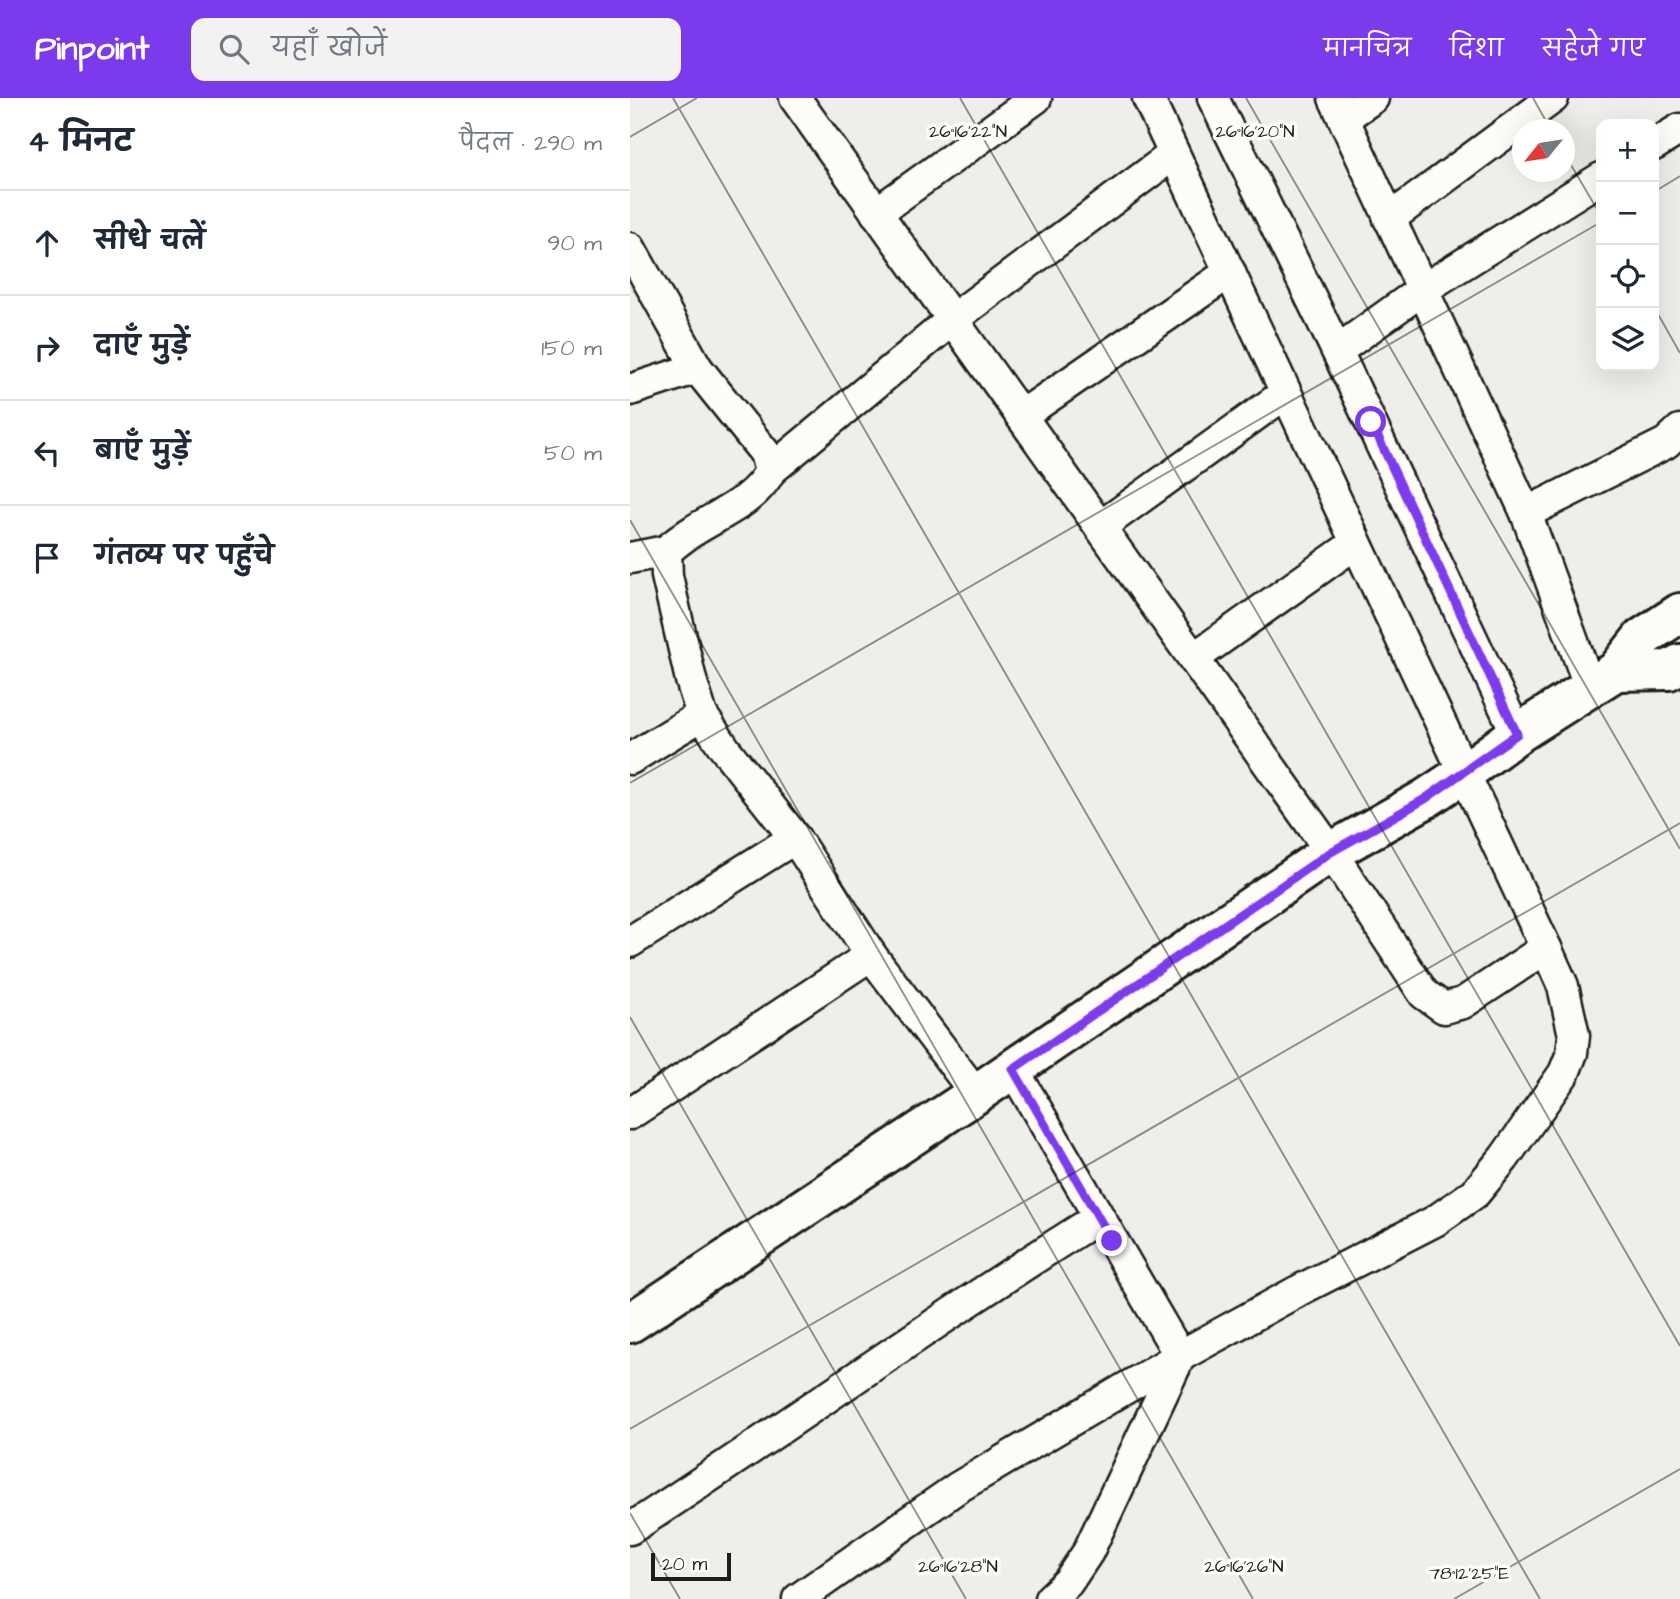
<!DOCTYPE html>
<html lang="hi">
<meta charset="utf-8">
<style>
:root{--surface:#fff;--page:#f2f2f3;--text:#1f2937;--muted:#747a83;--line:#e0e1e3;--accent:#7c3aed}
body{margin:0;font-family:"Architects Daughter","Playpen Sans Deva",sans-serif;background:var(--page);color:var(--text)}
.controls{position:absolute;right:21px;top:21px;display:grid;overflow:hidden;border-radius:14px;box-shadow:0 7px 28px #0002}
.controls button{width:63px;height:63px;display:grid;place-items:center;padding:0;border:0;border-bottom:2px solid var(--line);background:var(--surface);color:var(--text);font:35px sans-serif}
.compass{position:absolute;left:882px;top:21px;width:63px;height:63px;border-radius:50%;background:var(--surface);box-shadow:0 7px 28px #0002;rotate:240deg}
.scale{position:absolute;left:21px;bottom:18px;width:80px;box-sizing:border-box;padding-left:7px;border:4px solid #1c1c1c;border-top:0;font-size:19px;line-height:24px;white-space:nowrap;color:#1c1c1c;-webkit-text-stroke:5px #fdfcf7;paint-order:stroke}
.stop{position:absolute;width:21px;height:21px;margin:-16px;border:5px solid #7c3aed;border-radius:50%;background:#fff}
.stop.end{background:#7c3aed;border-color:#fff;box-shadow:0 2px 7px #0008}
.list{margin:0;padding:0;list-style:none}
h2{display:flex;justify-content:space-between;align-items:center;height:91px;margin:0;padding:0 28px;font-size:30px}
h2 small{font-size:23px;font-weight:400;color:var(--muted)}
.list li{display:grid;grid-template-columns:46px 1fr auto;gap:21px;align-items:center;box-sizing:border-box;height:105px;padding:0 28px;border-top:2px solid var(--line)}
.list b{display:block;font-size:26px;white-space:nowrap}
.list em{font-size:23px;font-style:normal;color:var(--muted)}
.icon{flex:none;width:38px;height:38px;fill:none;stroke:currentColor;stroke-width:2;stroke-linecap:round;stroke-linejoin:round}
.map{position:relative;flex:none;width:1050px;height:1501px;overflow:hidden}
header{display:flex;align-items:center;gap:42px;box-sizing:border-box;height:98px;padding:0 35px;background:var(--accent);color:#fff}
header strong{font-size:33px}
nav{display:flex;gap:38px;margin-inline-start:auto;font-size:24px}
.search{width:490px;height:63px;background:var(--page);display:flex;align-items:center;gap:18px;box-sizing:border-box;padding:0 24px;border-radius:14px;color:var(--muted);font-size:26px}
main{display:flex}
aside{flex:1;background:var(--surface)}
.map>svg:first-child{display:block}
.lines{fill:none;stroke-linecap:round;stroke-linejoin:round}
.street-casing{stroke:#1c1c1c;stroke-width:35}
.secondary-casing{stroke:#1c1c1c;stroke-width:44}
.street{stroke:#fdfcf7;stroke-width:30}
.secondary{stroke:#fdfcf7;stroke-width:38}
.route{stroke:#7c3aed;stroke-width:9}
.ticks{fill:none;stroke:#1c1c1c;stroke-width:2;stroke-opacity:0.45}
.ticks-label{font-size:18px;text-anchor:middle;fill:#1c1c1c;stroke:#fdfcf7;stroke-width:7;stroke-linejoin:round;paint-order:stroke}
</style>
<header>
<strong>Pinpoint</strong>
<div class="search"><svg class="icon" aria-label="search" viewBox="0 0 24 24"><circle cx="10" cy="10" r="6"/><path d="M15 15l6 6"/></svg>यहाँ खोजें</div>
<nav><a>मानचित्र</a><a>दिशा</a><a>सहेजे गए</a></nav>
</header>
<main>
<aside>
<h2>4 मिनट<small>पैदल · 290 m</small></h2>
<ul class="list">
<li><svg class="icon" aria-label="ahead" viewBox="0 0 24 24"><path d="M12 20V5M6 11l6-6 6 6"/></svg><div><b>सीधे चलें</b></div><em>90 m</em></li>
<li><svg class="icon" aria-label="right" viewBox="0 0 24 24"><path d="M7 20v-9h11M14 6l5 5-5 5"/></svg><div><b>दाएँ मुड़ें</b></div><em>150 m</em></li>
<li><svg class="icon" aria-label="left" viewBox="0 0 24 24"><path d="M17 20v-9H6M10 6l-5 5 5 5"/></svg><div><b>बाएँ मुड़ें</b></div><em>50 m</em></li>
<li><svg class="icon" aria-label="arrive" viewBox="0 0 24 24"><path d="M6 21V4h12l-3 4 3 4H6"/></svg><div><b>गंतव्य पर पहुँचे</b></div></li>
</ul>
</aside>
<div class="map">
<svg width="1050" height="1501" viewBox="0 0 1050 1501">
<rect width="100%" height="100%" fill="#f0eeea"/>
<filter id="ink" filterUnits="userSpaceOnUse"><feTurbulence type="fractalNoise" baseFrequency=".0143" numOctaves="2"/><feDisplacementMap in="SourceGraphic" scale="14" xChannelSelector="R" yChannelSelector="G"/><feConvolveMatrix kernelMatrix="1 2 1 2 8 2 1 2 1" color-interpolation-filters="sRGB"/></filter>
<g filter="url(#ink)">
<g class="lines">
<defs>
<g id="street">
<polyline points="165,0 701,754 794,896 814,910 833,905 916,850"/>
<polyline points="583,0 707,253 887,636"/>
<polyline points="704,0 896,415 960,590"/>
<polyline points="714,20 743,0"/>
<polyline points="1024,47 1050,31"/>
<polyline points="246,115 406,0"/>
<polyline points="759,121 923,0"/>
<path d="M0 150 67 270 135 355 140 373C125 403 89 416 63 433 53 439 45 446 36 453L37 478 61 582 72 617 95 651 165 740 241 857 346 996"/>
<polyline points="707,253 792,192 971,80"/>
<polyline points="0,292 67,270"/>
<polyline points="391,318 600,174"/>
<polyline points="140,373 323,221 544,56"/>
<polyline points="896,415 1036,345 1050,332"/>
<polyline points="470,429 656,295"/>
<polyline points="0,460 36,453"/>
<polyline points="564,560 726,445"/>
<polyline points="0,661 72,617"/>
<polyline points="0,844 165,740"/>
<polyline points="383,971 550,1258 668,1193 805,1123 845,1095 874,1060 934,975 942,955 944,937 933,888 916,850 518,0"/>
<polyline points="0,1016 241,857"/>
<path d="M0 1431C157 1329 309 1219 468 1120"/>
<polyline points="168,1501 327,1390 550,1258"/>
<polyline points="420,1501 438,1484 458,1454 550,1258"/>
</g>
<g id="secondary">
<polyline points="986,573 1039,572 1050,566"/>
<polyline points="0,1225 346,996 701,754 795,701 834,675 887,636 986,573 1012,540 1050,515"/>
</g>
</defs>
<use href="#street" class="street-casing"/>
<use href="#secondary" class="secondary-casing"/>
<use href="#street" class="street"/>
<use href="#secondary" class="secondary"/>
</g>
</g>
<g class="lines" filter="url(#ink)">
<polyline class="route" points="482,1143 383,971 701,754 795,701 887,636 741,324"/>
</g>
<path class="ticks" d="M43 0 910 1501M330 0 1050 1248M616 0 1050 751M903 0 921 32M0 39 67 0M934 55 971 118M1024 94 1050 78M1024 209 1050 255M0 422 623 1501M0 685 971 124M0 919 336 1501M0 1331 1050 725M0 1415 50 1501M824 1501 1050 1371"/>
<g class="ticks-label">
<text x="338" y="39">26°16'22"N</text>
<text x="625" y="39">26°16'20"N</text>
<text x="328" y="1474">26°16'28"N</text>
<text x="614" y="1474">26°16'26"N</text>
<text x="839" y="1481">78°12'25"E</text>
</g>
</svg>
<div class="controls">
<button>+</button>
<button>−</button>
<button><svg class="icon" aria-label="locate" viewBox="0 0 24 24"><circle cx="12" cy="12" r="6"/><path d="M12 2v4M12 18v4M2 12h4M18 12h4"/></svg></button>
<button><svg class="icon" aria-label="layers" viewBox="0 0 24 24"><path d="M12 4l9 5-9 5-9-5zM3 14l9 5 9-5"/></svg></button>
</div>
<svg class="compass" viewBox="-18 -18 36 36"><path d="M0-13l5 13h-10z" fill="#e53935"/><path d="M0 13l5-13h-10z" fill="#747a83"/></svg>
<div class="scale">20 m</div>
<div class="stop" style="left:741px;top:324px"></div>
<div class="stop end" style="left:482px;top:1143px"></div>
</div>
</main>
